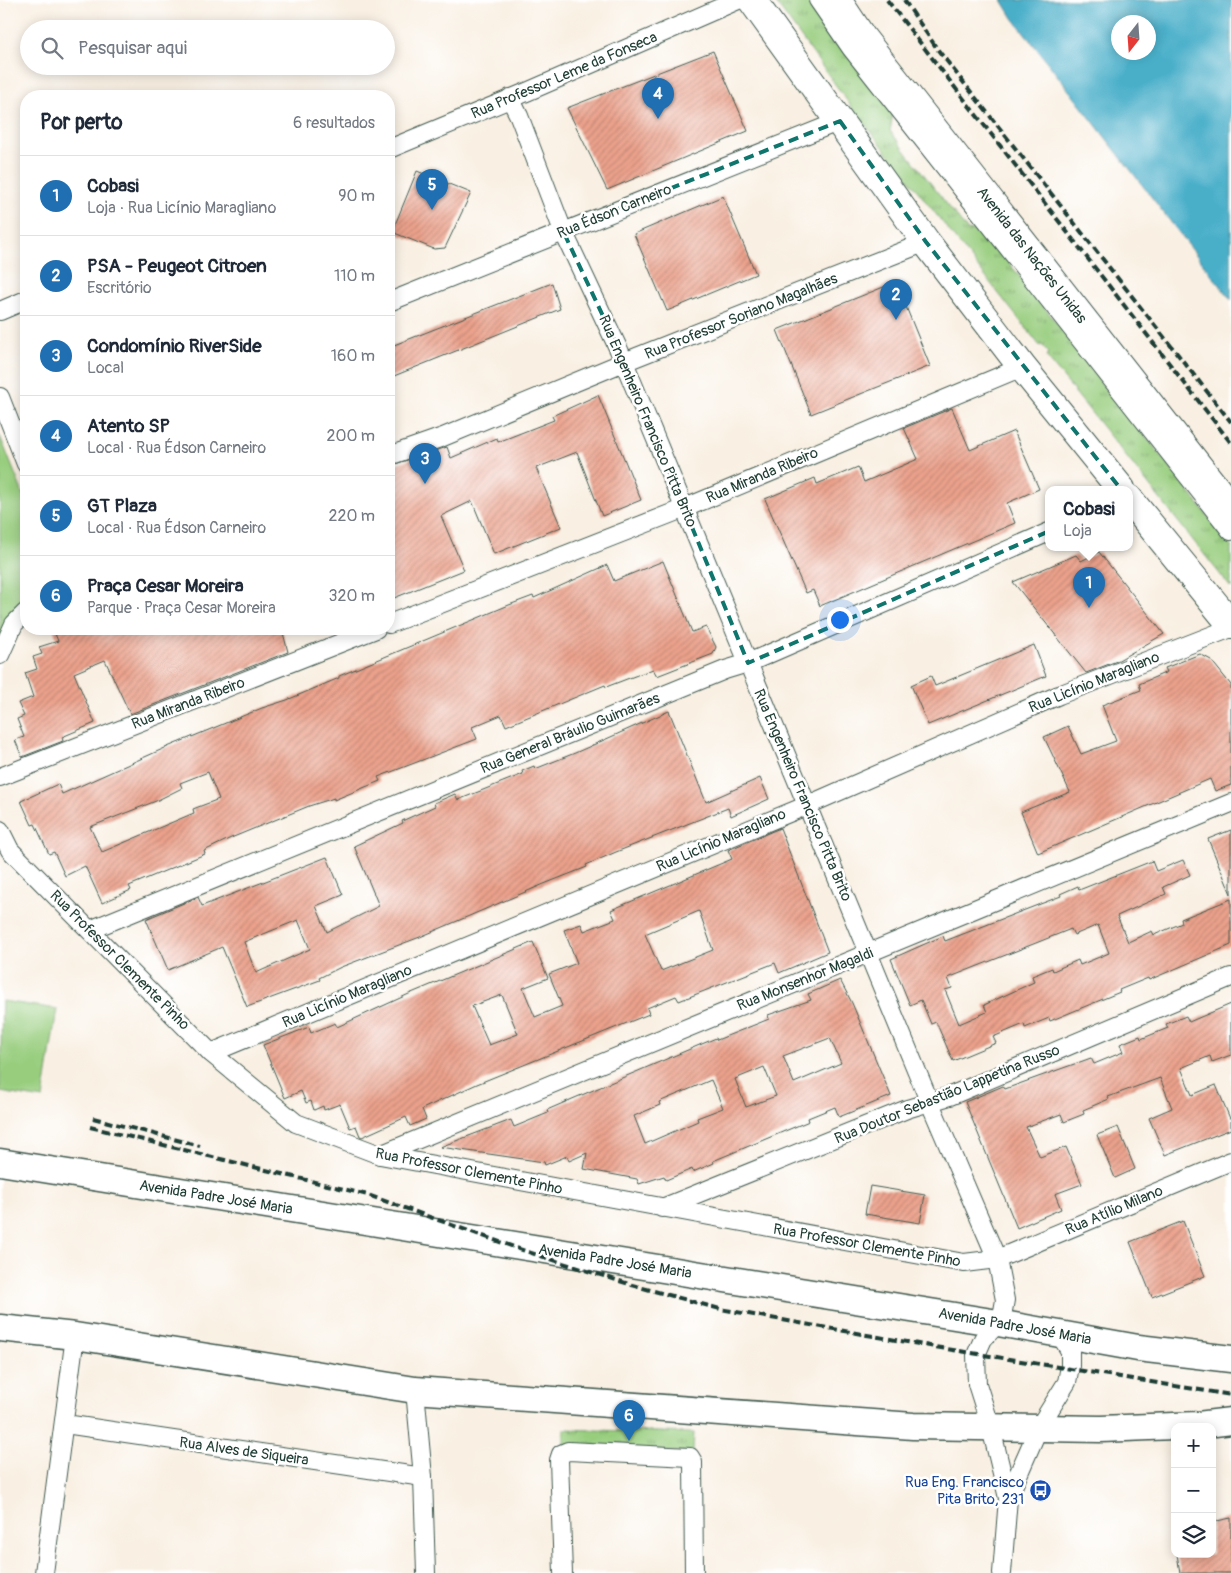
<!DOCTYPE html>
<html lang="pt">
<meta charset="utf-8">
<style>
:root{--surface:#fff;--page:#f6f6f7;--text:#1f2937;--muted:#747a83;--line:#e0e1e3;--accent:#1f6fb2}
body{margin:0;font-family:Pangolin,sans-serif;background:var(--page);color:var(--text)}
.controls{position:absolute;right:15px;bottom:15px;display:grid;overflow:hidden;border-radius:10px;box-shadow:0 2px 12px #0003}
.controls button{width:45px;height:45px;display:grid;place-items:center;padding:0;border:0;border-bottom:1px solid var(--line);background:var(--surface);color:var(--text);font:25px sans-serif}
.compass{position:absolute;left:1111px;top:15px;width:45px;height:45px;border-radius:50%;background:var(--surface);box-shadow:0 2px 12px #0003;rotate:197deg}
.you{position:absolute;left:839px;top:619px;width:18px;height:18px;margin:-12px;border:4px solid #fff;border-radius:50%;background:#1a73e8;box-shadow:0 0 0 8px #1a73e833}
.badge{display:grid;place-items:center;width:32px;height:32px;border-radius:50%;background:var(--accent);color:#fff;font-size:16px;font-weight:700}
.pin{position:absolute;translate:-50% -41px;filter:drop-shadow(0 1px 2px #0008)}
.pin::after{content:'';position:absolute;top:26px;width:18px;height:15px;background:inherit;clip-path:polygon(0 0,100% 0,50% 100%)}
.popup{position:absolute;left:1045px;top:486px;width:88px;height:65px;box-sizing:border-box;display:grid;place-content:center;border-radius:10px;background:var(--surface);filter:drop-shadow(0 1px 4px #0005);font-size:16px;white-space:nowrap;color:var(--muted)}
.popup b{font-size:19px;color:var(--text)}
.popup::after{content:'';position:absolute;left:50%;top:100%;margin-left:-10px;border:10px solid transparent;border-top-color:var(--surface)}
.list{margin:0;padding:0;list-style:none}
h2{display:flex;justify-content:space-between;align-items:center;height:65px;margin:0;padding:0 20px;font-size:21px}
h2 small{font-size:16px;font-weight:400;color:var(--muted)}
.list li{display:grid;grid-template-columns:32px 1fr auto;gap:15px;align-items:center;box-sizing:border-box;height:80px;padding:0 20px;border-top:1px solid var(--line)}
.list b{display:block;font-size:19px;white-space:nowrap}
.list p{margin:0;font-size:16px;white-space:nowrap;color:var(--muted)}
.list em{font-size:16px;font-style:normal;color:var(--muted)}
.icon{flex:none;width:28px;height:28px;fill:none;stroke:currentColor;stroke-width:2;stroke-linecap:round;stroke-linejoin:round}
.map{position:relative;flex:none;width:1231px;height:1573px;overflow:hidden}
.search{position:absolute;background:var(--surface);box-shadow:0 2px 12px #0003;left:20px;top:20px;width:375px;height:55px;display:flex;align-items:center;gap:12px;box-sizing:border-box;padding:0 18px;border-radius:28px;color:var(--muted);font-size:19px}
.panel{position:absolute;background:var(--surface);box-shadow:0 2px 12px #0003;left:20px;top:90px;width:375px;height:545px;border-radius:20px}
.map>svg:first-child{display:block}
.grass{fill:url(#grass-tufts);stroke:#5c8559}
.garden{fill:#98cd7e;stroke:#5c8559}
.water{fill:#4aafc9;stroke:#34767e;fill-rule:evenodd}
.building{fill:url(#building-hatch);fill-rule:evenodd}
.lines{fill:none;stroke-linecap:round;stroke-linejoin:round}
.minor-casing{stroke:#40584e;stroke-width:20}
.primary-casing{stroke:#40584e;stroke-width:29}
.trunk-casing{stroke:#40584e;stroke-width:30}
.minor{stroke:#fff;stroke-width:18}
.primary{stroke:#fff;stroke-width:26}
.trunk{stroke:#fff;stroke-width:28}
.rail{stroke:#1f3d34;stroke-width:4;stroke-dasharray:8 4;stroke-linecap:butt}
.marked{fill:none;stroke:#0f766e;stroke-width:4;stroke-dasharray:10 6;stroke-linejoin:round}
.labels{text-anchor:middle;stroke-width:5;stroke-linejoin:round;paint-order:stroke}
.street-label{font-size:15px;fill:#1f3d34;stroke:#fff}
.transit-label{font-size:15px;fill:#164399;stroke:#fff;text-anchor:end}
</style>
<div class="map">
<svg width="1231" height="1573" viewBox="0 0 1231 1573">
<defs>
<pattern id="grass-tufts" width="24" height="20" patternUnits="userSpaceOnUse" patternTransform="scale(1.25)"><rect width="24" height="20" fill="#98cd7e"/><path d="M3 7l-1-3M5 7V3M7 7l1-3M15 17l-1-3M17 17v-4M19 17l1-3" fill="none" stroke="#7ba868"/></pattern>
<pattern id="building-hatch" width="6" height="6" patternUnits="userSpaceOnUse" patternTransform="scale(1.25)"><rect width="6" height="6" fill="#eca28c"/><path d="M-1 1l2-2M0 6l6-6M5 7l2-2" fill="none" stroke="#bf8573"/></pattern>
</defs>
<rect width="100%" height="100%" fill="#fff"/>
<filter id="ink" filterUnits="userSpaceOnUse"><feTurbulence type="fractalNoise" baseFrequency=".02" numOctaves="2"/><feDisplacementMap in="SourceGraphic" scale="10" xChannelSelector="R" yChannelSelector="G"/><feConvolveMatrix kernelMatrix="1 2 1 2 8 2 1 2 1" color-interpolation-filters="sRGB"/></filter>
<filter id="wash" filterUnits="userSpaceOnUse"><feTurbulence type="fractalNoise" baseFrequency=".0096" numOctaves="4" result="noise"/><feDisplacementMap in="SourceGraphic" scale="20" xChannelSelector="R" yChannelSelector="G"/><feGaussianBlur stdDeviation="1.12" result="paint"/><feColorMatrix in="noise" values="0 0 0 0 0 0 0 0 0 0 0 0 0 0 0 0 0 1.4 0 .05"/><feComposite in="paint" operator="in"/></filter>
<g filter="url(#wash)">
<rect width="100%" height="100%" fill="#f9f0e3"/>
<g class="grass">
<polygon points="774,0 810,0 893,114 890,131 967,230 984,232 989,238 985,241 990,247 994,244 1078,350 1106,390 1124,408 1231,546 1231,588 1046,356 1049,353 1042,345 1040,346 853,109"/>
<polygon points="564,1429 694,1433 693,1452 564,1449"/>
</g>
<g class="garden">
<polygon points="0,436 26,501 26,609 0,655"/>
<polygon points="2,1001 57,1009 43,1099 0,1092"/>
</g>
<path class="water" d="M1002 0H1231V300L1013 18ZM1118 22H1148V52H1118Z"/>
<g id="blocks">
<g class="building">
<polygon points="713,51 748,131 607,190 567,108"/>
<polygon points="417,171 471,193 445,248 434,249 392,232"/>
<polygon points="723,196 756,274 667,311 634,234"/>
<polygon points="896,282 930,366 811,414 777,330"/>
<polygon points="552,283 560,309 389,378 389,347"/>
<polygon points="598,395 641,500 602,516 577,452 536,468 561,527 494,554 472,501 441,516 464,570 389,600 389,466 447,447 451,458 497,438 498,442 554,420 552,416"/>
<polygon points="952,408 970,450 1014,431 1039,489 1007,503 1015,523 820,606 813,590 806,593 765,499 815,478 817,484 858,467 864,482 918,459 904,428"/>
<polygon points="1099,552 1164,634 1117,661 1086,673 1013,582 1076,555 1081,561"/>
<path d="M663 561 692 632 706 627 716 647 713 654 657 676 653 669 606 687 605 685 506 726 501 715 472 727 477 739 378 777 380 781 334 800V798L309 806 231 838 204 851 205 854 129 886 131 890 102 903 85 866 65 876 54 852 49 854 35 824 32 825 21 801 58 784 62 794 165 748 262 708 287 700 339 678V676L509 605 533 596 534 598 607 565 614 581ZM208 772 219 799 193 809 194 813 102 852 90 827 156 801 182 788 180 783Z"/>
<polygon points="53,629 282,629 288,652 130,714 105,660 74,673 95,723 62,737 63,741 22,757 15,740 24,737 17,719 24,716 18,703 33,697 25,673 37,669 33,657 42,654 39,647 58,641"/>
<polygon points="1034,645 1046,676 928,725 911,685 931,676 935,686"/>
<polygon points="1200,654 1211,660 1231,685 1231,785 1215,791 1210,779 1038,853 1021,812 1070,792 1044,737 1068,726 1081,754 1116,741 1102,705 1141,690 1139,684 1167,672 1165,668"/>
<path d="M669 711 706 802 760 778 769 799 731 816 728 808 616 852 586 865 587 867 544 884 420 937 341 967 319 978 320 980 247 1007 222 947 168 970 146 919 198 897 202 906 327 857 343 895 316 906 327 932 379 906 354 846 403 823 402 821 435 806 434 803 455 794 458 800 523 774 522 771 534 766 535 769 575 753ZM298 920 310 949 256 973 244 942Z"/>
<path d="M780 828 828 952 779 973 775 963 679 1001 676 996 647 1008 649 1014 477 1084 422 1109 426 1119 410 1126 406 1117 362 1137 360 1136 356 1126 350 1128 340 1104 324 1110 323 1106 314 1110 311 1101 306 1103 301 1091 285 1098 263 1045 309 1027 311 1033 335 1023 337 1027 409 994 533 942 548 978 523 988 535 1017 562 1006 549 974 577 963 564 930 581 924 584 931 615 919 611 910 732 859 728 850ZM699 911 713 950 661 971 645 934ZM502 995 518 1034 489 1045 472 1006Z"/>
<polygon points="1231,830 1231,894 1208,839"/>
<path d="M1183 860 1190 875 1163 887 1166 894 1117 916 1128 942 1152 931 1154 935 1182 923 1181 919 1231 899V945L1149 980 1148 978 1119 990 1120 992 1050 1021 1049 1018 1025 1028 1024 1024 993 1037 996 1043 953 1061 936 1022 931 1024 921 1000 910 1005 891 959 943 936 945 941 1061 896 1060 894 1078 886 1079 890 1152 861 1156 871ZM1098 925 1109 953 1080 965 1078 960 1053 971 1052 968 1032 976 1034 982 984 1005 987 1012 959 1024 945 990 952 988 948 978 1071 929 1074 935Z"/>
<path d="M840 980 852 1003 891 1096 839 1117 835 1107 808 1118 809 1121 713 1161 714 1163 693 1172 692 1169 666 1180 664 1176 639 1184 637 1179 584 1169 587 1153 569 1161 567 1156 545 1165 544 1162 440 1147 511 1120 514 1127 548 1113 547 1110 570 1100 716 1038 717 1040 769 1019 768 1015 811 1000 808 994ZM830 1038 841 1063 794 1083 783 1056ZM764 1067 776 1096 746 1107 735 1079ZM711 1080 723 1108 697 1118 698 1121 645 1144 634 1116 660 1105 659 1102Z"/>
<polygon points="1231,1004 1231,1055 1212,1062 1210,1056 1181,1068 1192,1095 1216,1085 1231,1121 1231,1129 1165,1155 1149,1118 1172,1108 1160,1078 1108,1097 1109,1099 1083,1110 1084,1114 1064,1122 1061,1114 1026,1127 1040,1157 1066,1147 1082,1184 1055,1194 1061,1209 1017,1228 965,1102 1003,1086 1005,1089 1091,1058 1094,1064 1123,1052 1120,1044 1140,1036 1141,1039 1168,1028 1166,1024 1186,1016 1189,1022"/>
<polygon points="1118,1127 1135,1169 1115,1178 1097,1135"/>
<polygon points="870,1186 925,1195 920,1223 865,1214"/>
<polygon points="1183,1221 1205,1276 1152,1297 1130,1242"/>
<polygon points="1231,1518 1231,1573 1180,1573 1177,1554 1212,1554 1212,1522"/>
</g>
</g>
</g>
<g filter="url(#ink)">
<use href="#blocks" fill-opacity="0" stroke="#40584e" stroke-width="1"/>
<g class="lines">
<defs>
<g id="minor">
<polyline points="818,0 851,48 1231,531"/>
<polyline points="510,98 519,116 563,231 619,350 930,1103 997,1259 1005,1300 1003,1311 998,1323 983,1339 976,1355 977,1384 991,1428 1008,1498 1002,1573"/>
<polyline points="389,149 529,91 738,0"/>
<polyline points="389,302 840,121"/>
<polyline points="0,311 26,300"/>
<polyline points="0,397 26,464"/>
<polyline points="389,456 443,437 624,362 926,242"/>
<polyline points="389,624 685,508 1022,367"/>
<polyline points="0,655 14,624 26,612"/>
<polyline points="0,777 376,629"/>
<polyline points="0,830 10,850 211,1053 296,1123 380,1155 964,1263 997,1259 1231,1161"/>
<polyline points="90,930 725,670 748,663 1049,532"/>
<polyline points="211,1053 808,805 1059,695 1231,628"/>
<polyline points="380,1155 1231,803"/>
<polyline points="662,1208 907,1109 950,1096 1231,977"/>
<polyline points="415,1390 423,1477 426,1573"/>
<polyline points="65,1424 423,1477"/>
<polyline points="1008,1498 1039,1427 1067,1382 1070,1366 1070,1351 1059,1333"/>
<polyline points="44,1573 75,1336"/>
<polyline points="563,1573 559,1460 561,1454 568,1451 690,1457 693,1462 694,1573"/>
</g>
<g id="primary">
<polyline points="0,1162 998,1323 1138,1348 1231,1359"/>
<polyline points="0,1328 75,1336 415,1390 913,1426 1101,1429 1198,1425 1231,1421"/>
</g>
<g id="trunk">
<polyline points="752,0 926,242 1022,367 1121,489"/>
<polyline points="837,0 863,39 1231,508"/>
<polyline points="1129,499 1231,624"/>
</g>
</defs>
<use href="#minor" class="minor-casing"/>
<use href="#primary" class="primary-casing"/>
<use href="#trunk" class="trunk-casing"/>
<use href="#minor" class="minor"/>
<use href="#primary" class="primary"/>
<use href="#trunk" class="trunk"/>
<g class="rail">
<polyline points="887,0 1231,443"/>
<polyline points="904,0 938,50 1231,422"/>
<polyline points="93,1118 200,1146"/>
<polyline points="90,1127 368,1195 525,1251 632,1285 720,1309 941,1348 1231,1395"/>
</g>
</g>
</g>
<path class="marked" d="M840 121 926 242 1127 497 748 663 619 350 563 231Z"/>
<defs>
<symbol id="bus-disc" viewBox="-11 -11 22 22"><circle r="9.5" fill="#1a4fb4" stroke="#fff"/><path d="M-5-6H5V4H4V6H2V4H-2V6H-4V4H-5ZM-3.5-4V0h7V-4ZM-3.5 1.2v1.5H-2V1.2ZM2 1.2v1.5H3.5V1.2Z" fill="#fff"/></symbol>
</defs>
<g fill-rule="evenodd">
<use href="#bus-disc" x="1028" y="1478" width="25" height="25"/>
</g>
<g class="labels">
<g class="street-label">
<text transform="translate(564 75) rotate(-23)" y="5">Rua Professor Leme da Fonseca</text>
<text transform="translate(614 211) rotate(-22)" y="5">Rua Édson Carneiro</text>
<text transform="translate(1032 255) rotate(52)" y="5">Avenida das Nações Unidas</text>
<text transform="translate(741 316) rotate(-22)" y="5">Rua Professor Soriano Magalhães</text>
<text transform="translate(648 421) rotate(67)" y="5">Rua Engenheiro Francisco Pitta Brito</text>
<text transform="translate(762 475) rotate(-23)" y="5">Rua Miranda Ribeiro</text>
<text transform="translate(1094 682) rotate(-22)" y="5">Rua Licínio Maragliano</text>
<text transform="translate(188 703) rotate(-21)" y="5">Rua Miranda Ribeiro</text>
<text transform="translate(570 733) rotate(-22)" y="5">Rua General Bráulio Guimarães</text>
<text transform="translate(803 795) rotate(67)" y="5">Rua Engenheiro Francisco Pitta Brito</text>
<text transform="translate(721 840) rotate(-23)" y="5">Rua Licínio Maragliano</text>
<text transform="translate(120 960) rotate(45)" y="5">Rua Professor Clemente Pinho</text>
<text transform="translate(805 979) rotate(-22)" y="5">Rua Monsenhor Magaldi</text>
<text transform="translate(347 996) rotate(-23)" y="5">Rua Licínio Maragliano</text>
<text transform="translate(947 1094) rotate(-22)" y="5">Rua Doutor Sebastião Lappetina Russo</text>
<text transform="translate(469 1171) rotate(11)" y="5">Rua Professor Clemente Pinho</text>
<text transform="translate(216 1197) rotate(9)" y="5">Avenida Padre José Maria</text>
<text transform="translate(1114 1210) rotate(-23)" y="5">Rua Atílio Milano</text>
<text transform="translate(867 1245) rotate(10)" y="5">Rua Professor Clemente Pinho</text>
<text transform="translate(615 1261) rotate(9)" y="5">Avenida Padre José Maria</text>
<text transform="translate(1015 1326) rotate(10)" y="5">Avenida Padre José Maria</text>
<text transform="translate(244 1451) rotate(8)" y="5">Rua Alves de Siqueira</text>
</g>
<g class="transit-label">
<text x="1024" y="1487">Rua Eng. Francisco<tspan x="1024" dy="17">Pita Brito, 231</tspan></text>
</g>
</g>
</svg>
<div class="controls">
<button>+</button>
<button>−</button>
<button><svg class="icon" aria-label="layers" viewBox="0 0 24 24"><path d="M12 4l9 5-9 5-9-5zM3 14l9 5 9-5"/></svg></button>
</div>
<svg class="compass" viewBox="-18 -18 36 36"><path d="M0-13l5 13h-10z" fill="#e53935"/><path d="M0 13l5-13h-10z" fill="#747a83"/></svg>
<div class="you"></div>
<div class="pin badge" style="left:1089px;top:608px">1</div>
<div class="popup"><b>Cobasi</b>Loja</div>
<div class="pin badge" style="left:896px;top:320px">2</div>
<div class="pin badge" style="left:425px;top:484px">3</div>
<div class="pin badge" style="left:658px;top:119px">4</div>
<div class="pin badge" style="left:432px;top:210px">5</div>
<div class="pin badge" style="left:629px;top:1441px">6</div>
<div class="search"><svg class="icon" aria-label="search" viewBox="0 0 24 24"><circle cx="10" cy="10" r="6"/><path d="M15 15l6 6"/></svg>Pesquisar aqui</div>
<section class="panel">
<h2>Por perto<small>6 resultados</small></h2>
<ul class="list">
<li><span class="badge">1</span><div><b>Cobasi</b><p>Loja · Rua Licínio Maragliano</p></div><em>90 m</em></li>
<li><span class="badge">2</span><div><b>PSA - Peugeot Citroen</b><p>Escritório</p></div><em>110 m</em></li>
<li><span class="badge">3</span><div><b>Condomínio RiverSide</b><p>Local</p></div><em>160 m</em></li>
<li><span class="badge">4</span><div><b>Atento SP</b><p>Local · Rua Édson Carneiro</p></div><em>200 m</em></li>
<li><span class="badge">5</span><div><b>GT Plaza</b><p>Local · Rua Édson Carneiro</p></div><em>220 m</em></li>
<li><span class="badge">6</span><div><b>Praça Cesar Moreira</b><p>Parque · Praça Cesar Moreira</p></div><em>320 m</em></li>
</ul>
</section>
</div>
